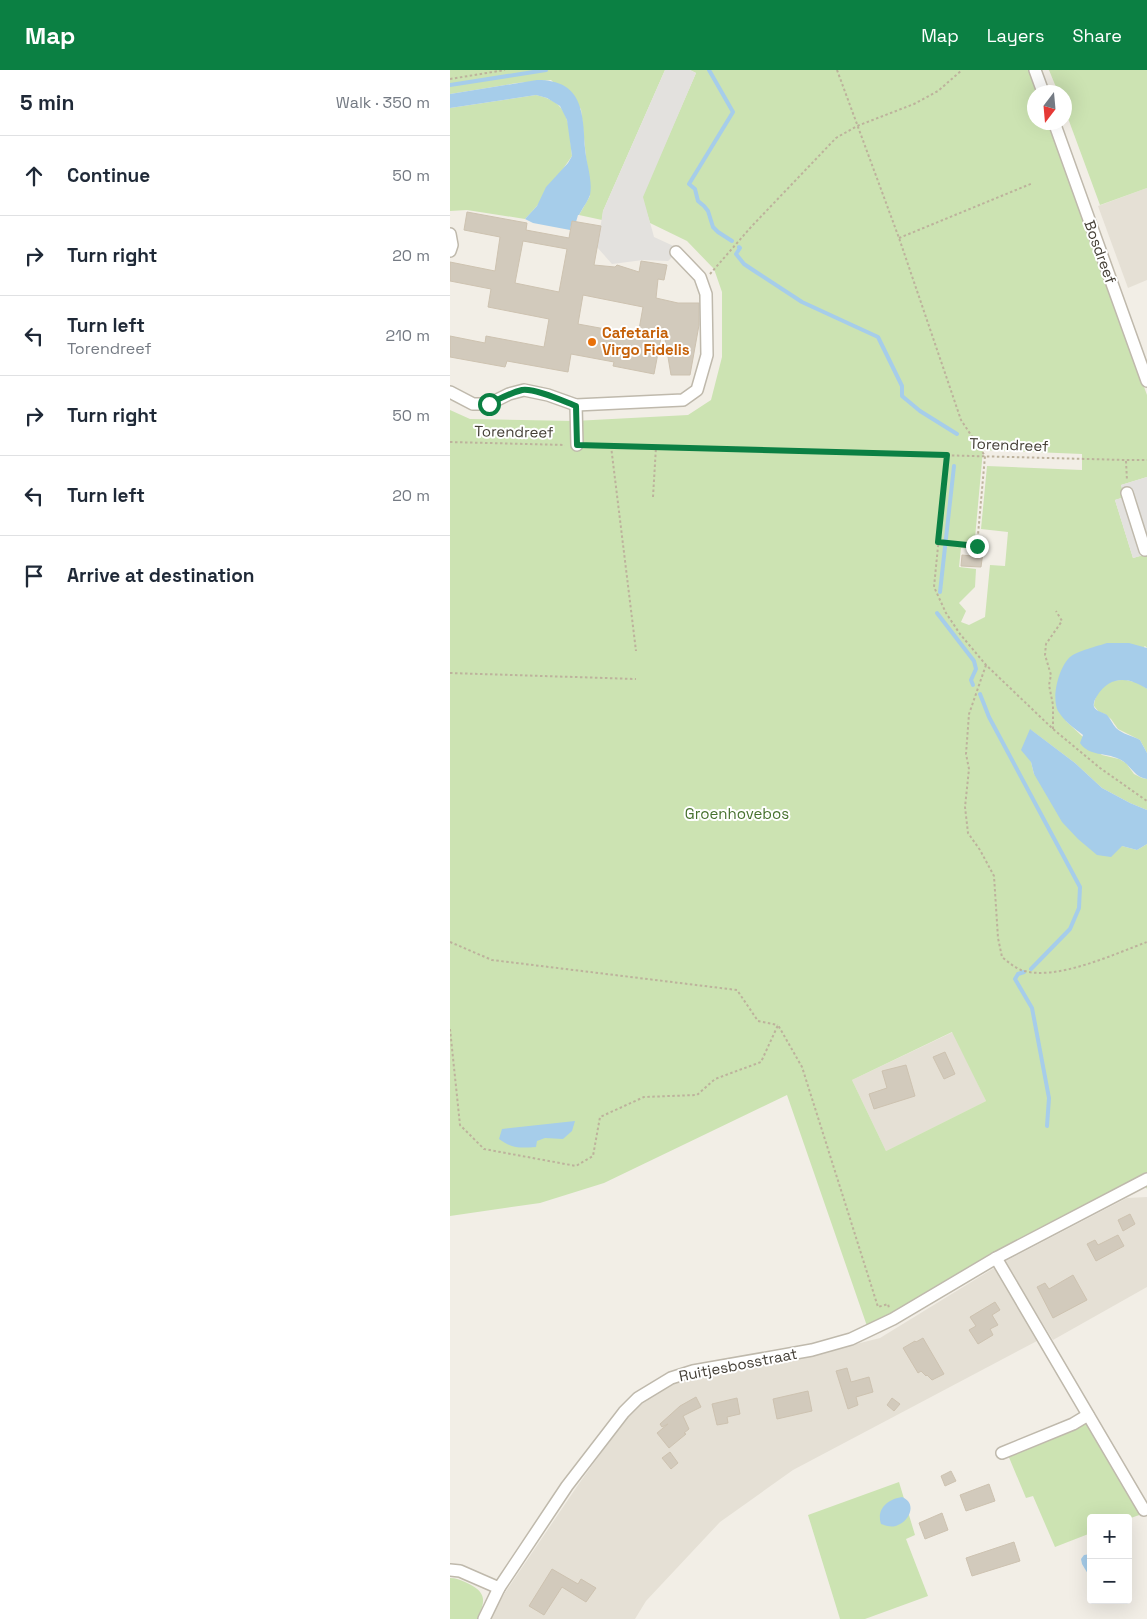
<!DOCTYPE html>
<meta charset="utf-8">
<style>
:root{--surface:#fff;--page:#f6f6f7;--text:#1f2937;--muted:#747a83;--line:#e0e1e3;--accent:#0b8043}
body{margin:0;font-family:"Space Grotesk",sans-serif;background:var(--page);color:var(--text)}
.controls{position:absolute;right:15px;bottom:15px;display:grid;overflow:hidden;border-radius:5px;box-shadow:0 5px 20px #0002}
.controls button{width:45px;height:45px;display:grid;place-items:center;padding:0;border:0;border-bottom:1px solid var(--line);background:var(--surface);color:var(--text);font:25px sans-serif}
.compass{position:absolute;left:577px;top:15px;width:45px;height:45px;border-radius:50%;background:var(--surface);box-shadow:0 5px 20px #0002;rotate:196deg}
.stop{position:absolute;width:15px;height:15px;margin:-11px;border:4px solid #0b8043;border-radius:50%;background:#fff}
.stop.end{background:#0b8043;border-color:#fff;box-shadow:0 1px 5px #0008}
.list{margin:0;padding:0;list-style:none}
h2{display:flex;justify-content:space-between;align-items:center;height:65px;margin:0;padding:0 20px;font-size:21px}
h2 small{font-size:16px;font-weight:400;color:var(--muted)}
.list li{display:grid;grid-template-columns:32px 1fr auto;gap:15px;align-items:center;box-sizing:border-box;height:80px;padding:0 20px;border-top:1px solid var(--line)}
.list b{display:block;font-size:19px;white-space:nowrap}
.list p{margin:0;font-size:16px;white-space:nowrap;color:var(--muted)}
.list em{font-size:16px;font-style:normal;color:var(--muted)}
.icon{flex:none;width:28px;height:28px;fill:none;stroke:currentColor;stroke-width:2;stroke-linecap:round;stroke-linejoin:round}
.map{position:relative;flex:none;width:697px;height:1549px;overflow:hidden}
header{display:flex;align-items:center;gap:30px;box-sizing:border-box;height:70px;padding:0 25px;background:var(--accent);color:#fff}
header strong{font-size:24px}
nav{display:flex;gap:28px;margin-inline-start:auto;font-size:18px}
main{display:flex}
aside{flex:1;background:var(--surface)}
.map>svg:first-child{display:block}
.residential{fill:#e5e0d5}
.green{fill:#cce3b2;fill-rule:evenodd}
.parking{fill:#e3e1de}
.water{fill:#a6cdea}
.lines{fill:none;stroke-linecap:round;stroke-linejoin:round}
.stream{stroke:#a6cdea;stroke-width:4}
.building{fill:#d2cabc;stroke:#cdc2b0;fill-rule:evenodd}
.minor-casing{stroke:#bfb9ac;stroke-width:14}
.path{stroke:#bdb29c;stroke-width:2;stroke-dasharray:2.5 2.5;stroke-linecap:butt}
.minor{stroke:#fff;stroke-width:11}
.route{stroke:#0b8043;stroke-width:6}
.food-dot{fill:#e8710a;stroke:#fff;stroke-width:2}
.labels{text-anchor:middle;stroke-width:4;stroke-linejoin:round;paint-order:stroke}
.street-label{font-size:15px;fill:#443f36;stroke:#fff}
.food-label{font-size:15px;font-weight:bold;fill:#c56008;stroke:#fff;text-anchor:start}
.park-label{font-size:15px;fill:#46712e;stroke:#fff}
</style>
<header>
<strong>Map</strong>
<nav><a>Map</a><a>Layers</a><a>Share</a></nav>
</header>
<main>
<aside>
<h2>5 min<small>Walk · 350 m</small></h2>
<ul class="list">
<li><svg class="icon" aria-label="ahead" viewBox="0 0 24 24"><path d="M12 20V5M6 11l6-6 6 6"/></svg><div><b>Continue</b></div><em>50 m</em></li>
<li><svg class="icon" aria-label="right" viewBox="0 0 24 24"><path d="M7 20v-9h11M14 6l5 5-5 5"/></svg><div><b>Turn right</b></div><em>20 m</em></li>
<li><svg class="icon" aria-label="left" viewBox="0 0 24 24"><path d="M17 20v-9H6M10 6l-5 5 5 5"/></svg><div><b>Turn left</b><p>Torendreef</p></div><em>210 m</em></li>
<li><svg class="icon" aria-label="right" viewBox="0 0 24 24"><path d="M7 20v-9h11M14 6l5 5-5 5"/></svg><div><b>Turn right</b></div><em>50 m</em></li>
<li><svg class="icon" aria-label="left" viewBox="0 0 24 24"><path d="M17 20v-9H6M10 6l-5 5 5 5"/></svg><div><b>Turn left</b></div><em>20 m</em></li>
<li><svg class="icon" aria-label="arrive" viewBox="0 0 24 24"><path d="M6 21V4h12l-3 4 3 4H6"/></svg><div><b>Arrive at destination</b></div></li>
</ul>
</aside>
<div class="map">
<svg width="697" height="1549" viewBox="0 0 697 1549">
<rect width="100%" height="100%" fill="#f2eee6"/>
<g class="residential">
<polygon points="697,118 697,210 678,218 648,136"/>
<polygon points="503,962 536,1031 436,1081 402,1010"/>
<polygon points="697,1127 697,1217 603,1270 556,1195 556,1191 677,1128"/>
<polygon points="544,1198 548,1201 587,1271 343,1400 270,1452 196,1531 185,1549 41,1549 48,1533 128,1415 184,1337 224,1312 338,1291 430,1268"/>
</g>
<g class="green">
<polygon points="0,0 215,0 153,141 152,150 129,145 140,126 131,39 101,10 67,13 0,24"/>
<path d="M240 0H579L587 22H584V52L598 53 697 325V407L671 415 675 427 665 430 683 488 697 484V578L695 576 616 651 652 685 669 689 676 693 684 704 692 708 697 709V740L680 733 652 718 625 693 581 660V692L584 704 672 776 687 780 697 774V1119L695 1116 417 1256 337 1025 154 1113 90 1133 0 1146V340L20 349 124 351 238 345 261 330 272 287V222L264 199 237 171 200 153 192 127 246 3ZM533 380 632 384V400L537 396 531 459 558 462 555 496 540 495 535 547 519 555 511 552 516 541 509 533 525 517 526 499 509 497 511 478 524 479ZM502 962 536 1031 436 1081 402 1010Z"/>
<polygon points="599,0 697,0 697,118 650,135 615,40 614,22 608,22"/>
<path d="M86 25C94 27 105 30 110 37 121 49 120 71 122 86L87 136 75 149 17 140 0 141V38Z"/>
<path d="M676 610 689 613 697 619V683L690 670 668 659 661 649 655 644 649 642 644 636C644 627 651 616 659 612 664 610 671 610 676 610Z"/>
<polygon points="639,1350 692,1444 678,1449 678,1448 641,1448 641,1463 605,1477 583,1426 576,1428 558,1385"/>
<polygon points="449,1412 465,1465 456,1469 478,1526 415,1549 390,1549 358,1445"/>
<path d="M0 1508C6 1508 10 1510 15 1512 36 1521 37 1530 27 1549H0Z"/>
</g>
<g class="parking">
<polygon points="215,0 240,0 246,3 193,127 204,167 230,179 218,191 193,190 162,194 147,177 153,141"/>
<polygon points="697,407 697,484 683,488 665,430 674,427 671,415"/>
</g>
<g class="water">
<path d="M87 10C133 10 133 42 135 78 136 93 143 110 140 125 138 131 132 139 129 145H128L126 152 122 151 120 160 83 153 75 149 87 136 96 117 118 93 122 86 117 50 110 36 97 28 86 25 0 38V24Z"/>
<path d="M657 573H679L697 578V619C679 607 660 605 647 626 645 629 643 633 644 637 647 642 653 642 657 645 661 649 662 654 666 658 672 664 683 666 690 670L697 683V709C683 707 681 694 669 689 655 682 640 687 630 673L633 665C624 658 614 651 608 641 601 627 609 597 620 587 627 581 648 576 657 573Z"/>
<polygon points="580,659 625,693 652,718 680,733 697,740 697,774 687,780 672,776 661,787 647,785 628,769 612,752 584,704 581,692 571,680"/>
<path d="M125 1051 122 1061 113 1069 95 1068 87 1071 86 1077C70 1078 63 1079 49 1069L52 1059Z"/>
<path d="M452 1427C467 1433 460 1450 448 1455 442 1458 437 1456 431 1454 426 1439 438 1429 452 1427Z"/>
<polygon points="641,1484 641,1509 632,1494 631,1489 634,1485"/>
</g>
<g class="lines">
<g class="stream">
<polyline points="259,0 283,42 239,114 245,119 248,131 254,136 258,141 263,157 268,162 282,171"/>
<polyline points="0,15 96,0"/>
<polyline points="289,177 290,178 286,184 294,194 306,202 352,232 428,267 452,316 452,326 470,341 507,364"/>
<polyline points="490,522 504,396"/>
<polyline points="487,543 524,591 526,599 521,610 523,615"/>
<polyline points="530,624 539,647 630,817 629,838 620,859 581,899"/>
<polyline points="574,902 568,904 565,909 582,938 599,1028 597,1056"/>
</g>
</g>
<g class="building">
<path d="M17 142 77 153 76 160 119 168 122 151 151 156 144 195 165 197 167 195 189 202 191 191 217 195 214 210 208 209 206 228 228 233H249V255L240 305H221L213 257 204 304 163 296 164 292 121 284 118 302 57 291 55 297 0 287V266L35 273 36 266 94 277 99 249 38 237 41 219 0 211V192L45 201 50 167 14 160ZM73 171 117 179 109 222 65 213ZM133 225 193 237 188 265 128 254Z"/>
<polygon points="522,481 533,482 531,497 511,496 512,485 522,486"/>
<polygon points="495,982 505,1004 494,1009 483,987"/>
<polygon points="456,995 465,1026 424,1039 419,1024 437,1018 432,1001"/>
<polygon points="680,1144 685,1154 673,1161 668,1150"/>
<polygon points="668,1165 674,1176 646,1191 637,1174 645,1170 648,1175"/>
<polygon points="623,1205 637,1230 603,1248 587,1217 595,1213 599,1219"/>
<polygon points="545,1232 550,1240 542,1245 548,1255 540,1259 543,1265 528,1274 519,1260 526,1256 520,1247"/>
<polygon points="473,1268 494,1304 482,1310 477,1305 476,1306 471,1301 468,1303 453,1278 465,1271 466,1272"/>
<polygon points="397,1298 401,1312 419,1307 423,1322 406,1327 408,1335 398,1339 386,1301"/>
<polygon points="358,1321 362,1341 327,1349 323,1329"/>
<polygon points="246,1327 251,1337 233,1346 239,1359 234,1363 236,1364 219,1378 207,1363 218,1354 212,1357 210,1354 230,1336"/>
<polygon points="287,1328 290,1344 277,1347 278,1353 267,1355 262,1334"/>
<polygon points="442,1328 450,1334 444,1341 437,1335"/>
<polygon points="220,1382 228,1393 221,1399 212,1388"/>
<polygon points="501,1401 506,1411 495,1416 491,1406"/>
<polygon points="539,1414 545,1431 516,1441 510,1425"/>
<polygon points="492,1443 498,1460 475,1469 469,1453"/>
<polygon points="564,1472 570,1491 522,1506 516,1488"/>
<polygon points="102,1499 128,1514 131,1509 146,1518 136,1532 112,1517 94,1545 79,1536"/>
</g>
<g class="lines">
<defs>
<g id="minor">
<polyline points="585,0 593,22"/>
<polyline points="604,52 697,311"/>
<polyline points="0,164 2,175 0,181"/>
<polyline points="0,322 23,334 39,334 59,324 74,320 98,325 126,335 233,330 247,320 257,285 256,224 250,207 226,182"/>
<polyline points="126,335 127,375"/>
<polyline points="677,423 695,480"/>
<polyline points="546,1188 694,1440"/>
<polyline points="552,1383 623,1354 638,1345"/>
<polyline points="0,1500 10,1501 49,1518 117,1416 174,1342 188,1328 221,1308 243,1301 362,1280 401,1269 443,1249 546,1188 697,1109"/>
<polyline points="34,1549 49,1518"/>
</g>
</defs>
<use href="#minor" class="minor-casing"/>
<g class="path">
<polyline points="387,0 449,168 511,350 535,386 527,476 488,472"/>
<polyline points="0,9 55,0"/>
<polyline points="449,168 583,113"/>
<polyline points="260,204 301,157 386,68 407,56 464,34 488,21 512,0"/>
<polyline points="0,372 115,375"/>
<polyline points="137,376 676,390 697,390"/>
<polyline points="161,376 186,581"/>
<polyline points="497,385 484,517 496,543 510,564 536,595 603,659 650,698 697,731"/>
<polyline points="676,391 677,411"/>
<polyline points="203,427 206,377"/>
<path d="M536 595 519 644 516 684 519 699 515 737 518 763 530 780 544 806 548 868 552 887C558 892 564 897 571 900 605 912 664 884 697 872"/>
<polyline points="0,603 186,609"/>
<polyline points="603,659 603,635 599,615 601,605 595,585 596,574 612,551 606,541"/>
<polyline points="0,872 42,890 287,920 308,951 328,955"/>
<polyline points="0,959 10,1055 34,1079 126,1096 143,1086 150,1047 194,1027 247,1025 265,1009 311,992 328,955 352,997 428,1237 438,1234 439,1238"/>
</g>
<use href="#minor" class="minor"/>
</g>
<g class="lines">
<path class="route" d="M39 334C49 329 60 323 72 320 85 318 113 331 126 336L127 375 497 385 488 472 527 476"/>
</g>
<circle class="food-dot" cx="142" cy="272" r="5"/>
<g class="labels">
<g class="street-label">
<text transform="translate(650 182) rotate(70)" y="5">Bosdreef</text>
<text transform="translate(64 362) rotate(1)" y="5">Torendreef</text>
<text transform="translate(559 375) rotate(2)" y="5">Torendreef</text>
<text transform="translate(288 1295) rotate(-11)" y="5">Ruitjesbosstraat</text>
</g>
<g class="food-label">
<text x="152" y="268">Cafetaria<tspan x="152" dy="17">Virgo Fidelis</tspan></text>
</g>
<g class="park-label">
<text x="287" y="749">Groenhovebos</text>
</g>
</g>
</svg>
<div class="controls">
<button>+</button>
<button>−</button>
</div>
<svg class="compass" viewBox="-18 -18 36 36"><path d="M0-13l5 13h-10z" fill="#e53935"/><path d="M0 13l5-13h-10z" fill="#747a83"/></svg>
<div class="stop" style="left:39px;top:334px"></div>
<div class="stop end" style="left:527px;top:476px"></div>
</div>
</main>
